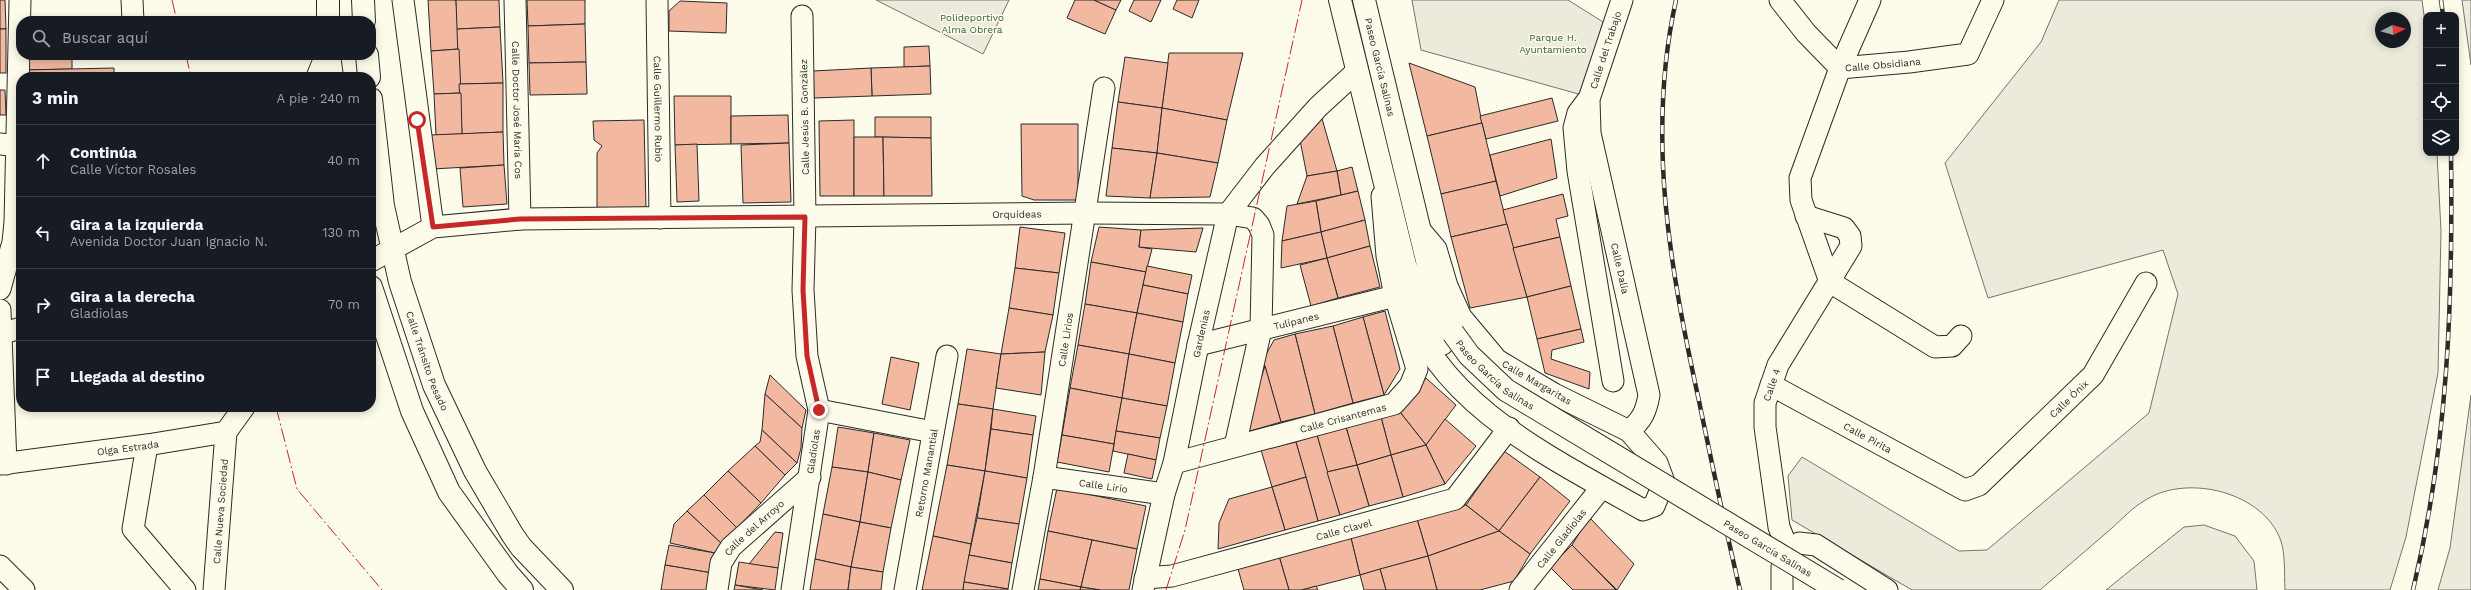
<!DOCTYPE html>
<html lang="es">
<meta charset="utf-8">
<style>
:root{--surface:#171b24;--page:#242831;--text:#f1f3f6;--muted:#9ea1a6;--line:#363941}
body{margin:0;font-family:"Work Sans",sans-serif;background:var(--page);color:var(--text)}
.controls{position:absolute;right:12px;top:12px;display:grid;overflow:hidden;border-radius:8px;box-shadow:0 2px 10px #0003}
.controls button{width:36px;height:36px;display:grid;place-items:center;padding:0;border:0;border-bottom:1px solid var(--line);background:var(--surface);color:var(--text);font:20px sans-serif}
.compass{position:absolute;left:2375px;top:12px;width:36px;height:36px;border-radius:50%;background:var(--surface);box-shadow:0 2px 10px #0003;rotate:85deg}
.stop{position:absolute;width:12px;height:12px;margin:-9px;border:3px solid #c62828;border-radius:50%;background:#fff}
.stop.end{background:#c62828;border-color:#fff;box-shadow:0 1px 4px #0008}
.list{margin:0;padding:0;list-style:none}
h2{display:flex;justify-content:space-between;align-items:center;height:52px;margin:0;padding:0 16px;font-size:17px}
h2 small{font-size:13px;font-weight:400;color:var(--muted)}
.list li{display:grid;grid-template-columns:26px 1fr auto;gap:12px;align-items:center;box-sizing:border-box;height:72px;padding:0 16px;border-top:1px solid var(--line)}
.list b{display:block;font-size:15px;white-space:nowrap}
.list p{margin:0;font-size:13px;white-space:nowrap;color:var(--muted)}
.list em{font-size:13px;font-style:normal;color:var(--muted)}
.icon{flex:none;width:22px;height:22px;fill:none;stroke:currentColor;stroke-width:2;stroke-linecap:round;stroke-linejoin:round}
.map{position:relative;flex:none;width:2471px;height:590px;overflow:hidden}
.search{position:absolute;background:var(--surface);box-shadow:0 2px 10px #0003;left:16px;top:16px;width:360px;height:44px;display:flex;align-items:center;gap:10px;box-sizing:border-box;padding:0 14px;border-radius:16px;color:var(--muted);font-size:15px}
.panel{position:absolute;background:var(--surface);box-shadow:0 2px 10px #0003;left:16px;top:72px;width:360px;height:340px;border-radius:16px}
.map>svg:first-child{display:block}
.green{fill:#ecebdb;stroke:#74746e;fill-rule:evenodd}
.building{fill:#f2b8a0;stroke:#2b2b2b}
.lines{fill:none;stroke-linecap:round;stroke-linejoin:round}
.minor-casing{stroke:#2b2b2b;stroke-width:23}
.major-casing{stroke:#2b2b2b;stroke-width:24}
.minor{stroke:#fdfbea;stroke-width:21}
.major{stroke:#fdfbea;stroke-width:22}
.rail-casing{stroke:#2b2b2b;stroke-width:4.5}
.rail{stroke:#fdfbea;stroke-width:3;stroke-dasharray:9;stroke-linecap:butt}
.major-bridge-casing{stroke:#2b2b2b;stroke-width:24;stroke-linecap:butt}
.major-bridge{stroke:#fdfbea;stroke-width:22}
.power{stroke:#c62828;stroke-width:1;stroke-dasharray:14 3 2 3;stroke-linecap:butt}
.route{stroke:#c62828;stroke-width:5}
.labels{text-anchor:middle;stroke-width:3;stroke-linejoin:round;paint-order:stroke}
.park-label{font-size:10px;fill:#34623c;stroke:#fdfbea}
.street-label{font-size:10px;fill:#2b2b2b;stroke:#fdfbea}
</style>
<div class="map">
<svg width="2471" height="590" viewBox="0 0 2471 590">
<rect width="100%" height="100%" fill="#fdfbea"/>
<g class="green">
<polygon points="876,0 1009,0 983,54"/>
<polygon points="1412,0 1568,0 1603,22 1582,95 1421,50"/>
<path d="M2059 0H2422L2426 30V153H2437L2441 231 2438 373 2406 537 2390 590H2285C2284 573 2286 551 2279 536 2258 490 2184 474 2144 501 2132 508 2122 519 2112 528 2088 549 2064 569 2040 590H1912L1792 520 1788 476 1802 457 1959 551 1987 550 2149 413 2178 294 2163 250 1988 298 1945 163 2041 42ZM2381 18H2405V42H2381Z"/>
<polygon points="2462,0 2471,0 2471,65"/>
<polygon points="2471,395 2471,590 2438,590 2450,548"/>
<polygon points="2204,525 2235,536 2254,561 2257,590 2106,590 2184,527"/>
</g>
<g class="building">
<polygon points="0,0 5,0 6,29 0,29"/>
<polygon points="428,0 456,0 459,49 431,51"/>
<polygon points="456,0 499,0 500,27 457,29"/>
<polygon points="527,0 585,0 585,24 528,26"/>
<polygon points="1075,0 1094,0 1116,10 1105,34 1067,18"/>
<polygon points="1094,0 1121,0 1116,10"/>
<polygon points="1134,0 1161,0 1151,22 1129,11"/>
<polygon points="1177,0 1199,0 1192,18 1173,9"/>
<polygon points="680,1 727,3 726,33 669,31 669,11"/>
<polygon points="585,24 586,62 529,63 528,26"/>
<polygon points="500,27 503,83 459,84 457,29"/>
<rect x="0" y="29" width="6" height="44"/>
<polygon points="929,46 930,66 904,67 904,47"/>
<polygon points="459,49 461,93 434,94 431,51"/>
<polygon points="1169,53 1243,53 1227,120 1162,108"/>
<polygon points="24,55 72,55 72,69 24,70"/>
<polygon points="1125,57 1168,63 1162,108 1118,102"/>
<polygon points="586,62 587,94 530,95 529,63"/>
<polygon points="1409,63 1475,87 1482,123 1427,136"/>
<polygon points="930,66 931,94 872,96 871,68"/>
<polygon points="114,68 114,77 24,77 24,70"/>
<polygon points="871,68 872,96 814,98 813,71"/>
<polygon points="503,83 503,132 462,134 459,84"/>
<polygon points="0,90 5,90 6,115 0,115"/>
<polygon points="461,93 462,134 436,135 434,94"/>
<polygon points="674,96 731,96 731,144 675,145"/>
<polygon points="1552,98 1558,121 1486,139 1480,116"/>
<polygon points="1118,102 1162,108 1157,153 1112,148"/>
<polygon points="1162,108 1227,120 1218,163 1157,153"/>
<polygon points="788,115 789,143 731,144 731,116"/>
<polygon points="1321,115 1337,171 1307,176 1300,140"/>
<polygon points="875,117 931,117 931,138 875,137"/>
<polygon points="644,120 646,209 597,209 597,153 602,146 594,140 593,121"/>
<polygon points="854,120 854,196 820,196 819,121"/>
<polygon points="1482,123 1496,181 1441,194 1427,136"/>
<polygon points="1021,124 1078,124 1078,200 1034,200 1022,196"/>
<polygon points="503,132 504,165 432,169 430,135"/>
<polygon points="854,137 883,137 884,196 854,196"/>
<polygon points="883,137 931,138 932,196 884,196"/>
<polygon points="1551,139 1557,178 1500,196 1490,155"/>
<polygon points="789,143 791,202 743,203 741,145"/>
<polygon points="697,144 699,201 677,202 675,145"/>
<polygon points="1112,148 1157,153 1150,198 1106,196"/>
<polygon points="1157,153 1218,163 1210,197 1150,198"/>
<polygon points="504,165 507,204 463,207 460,168"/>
<polygon points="1352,167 1358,191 1341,195 1337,171"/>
<polygon points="1337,171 1341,195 1297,204 1307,176"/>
<polygon points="1496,181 1507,224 1451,237 1441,194"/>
<polygon points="1358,191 1365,220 1321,232 1316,201"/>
<polygon points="1563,194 1568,216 1556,219 1560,237 1513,248 1503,210"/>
<polygon points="1316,201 1321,232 1282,241 1287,206"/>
<polygon points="1365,220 1370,246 1327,258 1321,232"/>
<polygon points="1507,224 1527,297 1470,308 1451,237"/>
<polygon points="1020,227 1065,233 1059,273 1015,268"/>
<polygon points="1099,227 1141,230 1139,247 1152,249 1146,272 1091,262"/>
<polygon points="1203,228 1196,252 1139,247 1141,230"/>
<polygon points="1321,232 1327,258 1281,268 1282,241"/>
<polygon points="1560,237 1571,286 1527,297 1513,248"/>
<polygon points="1370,246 1380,287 1338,298 1327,258"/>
<polygon points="1327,258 1338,298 1311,306 1300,265"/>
<polygon points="1091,262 1146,272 1137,313 1085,304"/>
<polygon points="1147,266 1192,275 1188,294 1143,285"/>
<polygon points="1015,268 1059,273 1053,315 1009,308"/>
<polygon points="1143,285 1188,294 1183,322 1137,313"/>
<polygon points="1571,286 1581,329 1537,339 1527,297"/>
<polygon points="1085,304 1137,313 1129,354 1078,345"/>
<polygon points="1009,308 1053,315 1045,352 1001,354"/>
<polygon points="1385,311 1400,369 1384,395 1363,317"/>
<polygon points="1137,313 1183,322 1175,363 1129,354"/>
<polygon points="1363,317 1384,395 1353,403 1333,326"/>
<polygon points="1333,326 1353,403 1315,414 1295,334"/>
<polygon points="1581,329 1584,342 1552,350 1551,359 1590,372 1589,389 1545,373 1537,339"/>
<polygon points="1295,334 1315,414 1281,422 1263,360 1274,340"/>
<polygon points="1078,345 1129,354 1122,398 1070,388"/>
<polygon points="967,349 1001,354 993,409 958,404"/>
<polygon points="1045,352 1041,395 996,388 1001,354"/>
<polygon points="1129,354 1175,363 1167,406 1122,398"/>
<polygon points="891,357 919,363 910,410 882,404"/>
<polygon points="1265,366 1281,422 1243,433"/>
<polygon points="770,375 806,410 802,428 765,394"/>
<polygon points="1426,378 1456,405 1426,445 1400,412"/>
<polygon points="1070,388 1122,398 1114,444 1062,435"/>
<polygon points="765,394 802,428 801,448 797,463 762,430"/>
<polygon points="1122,398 1167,406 1160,438 1116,431"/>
<polygon points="958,404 993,409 985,471 947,465"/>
<polygon points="993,409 1036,416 1033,435 991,429"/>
<polygon points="1400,412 1426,445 1391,455 1381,417"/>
<polygon points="1381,417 1391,455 1357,465 1346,427"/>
<polygon points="1445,419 1476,446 1445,484 1426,445"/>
<polygon points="838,427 874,433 868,472 832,467"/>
<polygon points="1346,427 1357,465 1327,472 1317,435"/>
<polygon points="991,429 1033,435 1027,478 985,471"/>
<polygon points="762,430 797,463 785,475 755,446 760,442"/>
<polygon points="1116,431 1160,438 1156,460 1113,451"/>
<polygon points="874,433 910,440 901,480 868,472"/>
<polygon points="1062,435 1114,444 1109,472 1057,462"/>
<polygon points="1317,435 1340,515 1318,521 1296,442"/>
<polygon points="1296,442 1306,477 1272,487 1261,450"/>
<polygon points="1426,445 1445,484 1403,497 1391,455"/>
<polygon points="755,446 785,475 761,503 728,471"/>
<polygon points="1504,451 1540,477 1499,531 1466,505"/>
<polygon points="1128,454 1156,460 1152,479 1124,473"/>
<polygon points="1391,455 1403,497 1369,506 1357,465"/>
<polygon points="947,465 985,471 971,544 933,536"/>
<polygon points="1357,465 1369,506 1340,515 1327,472"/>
<polygon points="832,467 868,472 860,522 823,514"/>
<polygon points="728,471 761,503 737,528 704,495"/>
<polygon points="985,471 1027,478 1019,524 977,518"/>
<polygon points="868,472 901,480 891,528 860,522"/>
<polygon points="1306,477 1318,521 1285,530 1272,487"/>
<polygon points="1540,477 1570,501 1530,554 1499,531"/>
<polygon points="1272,487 1285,530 1218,549 1219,523 1229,499"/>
<polygon points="1057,488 1146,506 1137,549 1048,531"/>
<polygon points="704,495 737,528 723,545 687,511"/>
<polygon points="1466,505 1499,531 1428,556 1417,519"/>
<polygon points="687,511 723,545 715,553 670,543 674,524"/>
<polygon points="823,514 860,522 851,567 815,559"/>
<polygon points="1589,517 1634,564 1617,590 1572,545"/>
<polygon points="977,518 1019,524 1012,563 969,555"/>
<polygon points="1417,519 1428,556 1360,575 1351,538"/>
<polygon points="860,522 891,528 883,572 851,567"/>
<polygon points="1048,531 1092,540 1081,587 1040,579"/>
<polygon points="1499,531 1530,554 1514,581 1480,590 1437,590 1428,556"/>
<polygon points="775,532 783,533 778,568 749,564"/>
<polygon points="933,536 971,544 963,590 922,590"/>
<polygon points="1351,538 1360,575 1302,590 1289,590 1279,556"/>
<polygon points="1092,540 1137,549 1129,590 1100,590 1081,587"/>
<polygon points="669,545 715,553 712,573 665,565"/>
<polygon points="1572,545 1616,590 1573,590 1550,567"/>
<polygon points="969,555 1012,563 1008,589 964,582"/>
<polygon points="1279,556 1289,590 1244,590 1238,569"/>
<polygon points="1428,556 1437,590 1386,590 1380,569"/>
<polygon points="815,559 851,567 848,590 810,590"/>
<polygon points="739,562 778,568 775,590 735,585"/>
<polygon points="665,565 712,573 709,590 661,590"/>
<polygon points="851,567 883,572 881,590 848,590"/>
<polygon points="1380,569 1386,590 1364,590 1360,575"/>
<polygon points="1040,579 1081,587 1080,590 1038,590"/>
<polygon points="964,582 1008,589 1008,590 963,590"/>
<polygon points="735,585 763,590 734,590"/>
<polygon points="1316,586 1318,590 1302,590"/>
<polygon points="1081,587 1100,590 1080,590"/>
</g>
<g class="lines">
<defs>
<g id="minor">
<polyline points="132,0 133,21"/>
<polyline points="403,0 433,227"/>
<path id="s1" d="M515 0 520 219"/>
<path id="s2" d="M657 0 660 218"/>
<path id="s3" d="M1622 0 1589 99 1590 133 1649 395C1646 412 1642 420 1629 431"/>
<polyline points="1780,0 1806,33 1840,68"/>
<polyline points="1870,0 1840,68 1800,178 1801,200 1830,282 1935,347 1952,346 1961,336"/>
<path id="s4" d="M1840 68 1909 62 1968 54 1993 0"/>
<polyline points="317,77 326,55"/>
<polyline points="1587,101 1578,113 1574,128 1578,171 1613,381"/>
<polyline points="0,144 18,146"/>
<path id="s5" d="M371 261 433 227 520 219 1086 213 1228 214 1253 218 1259 225 1263 235 1261 329 1235 446"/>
<path d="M1405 270C1406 280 1404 293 1407 303 1437 405 1558 461 1643 510L1654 506 1664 482 1657 463 1629 431 1554 394 1497 360 1461 317 1447 286 1436 249 1419 229"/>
<polyline points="0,289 13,242 15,222 20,0"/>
<polyline points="0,310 6,464"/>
<polyline points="0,334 21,328"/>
<path id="s6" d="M1198 345 1395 296"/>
<path id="s7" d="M1771 385 1965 490 1979 485 2093 375 2146 283"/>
<polyline points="819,410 933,432"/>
<polyline points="147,445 133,529 185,590"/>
<path id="s8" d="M1174 463 1394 404 1410 386 1417 369 1395 296 1387 256 1382 196"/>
<path id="s9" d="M0 464 147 445 226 432 244 407"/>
<path id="s10" d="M1044 477 1164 494"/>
<path id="s11" d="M1788 550 1779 527 1765 427V403L1778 365 1851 246 1850 236 1844 228 1806 216"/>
<polyline points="0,566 24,590"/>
<path id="s12" d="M1145 578 1172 576 1455 499 1509 428"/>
<path id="s13" d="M214 590 226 432"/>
<path id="s14" d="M717 590 721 563 731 547 810 477"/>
<path id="s15" d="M792 590 819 410 807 356 803 290 805 217 802 16"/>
<path id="s16" d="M905 590 947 356"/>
<path id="s17" d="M1023 590 1044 477 1104 88"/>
<path id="s18" d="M1143 590 1164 494 1174 463 1198 345 1228 214 1265 166 1318 107 1356 72"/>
<path id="s19" d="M1520 590 1602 487"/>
<polyline points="1782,590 1782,567 1788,550 1799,543 1816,545 1887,590"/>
</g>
<g id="major">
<polyline points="328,0 328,21"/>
<polyline points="363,0 364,21"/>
<polyline points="1340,0 1405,265 1429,324 1442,344"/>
<path id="s20" d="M1364 0 1431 277 1453 333"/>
<polyline points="329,55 332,77"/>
<polyline points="367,55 369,77"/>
<path id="s21" d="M371 99 383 206 400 282 434 385 475 471 512 534 521 547 562 590"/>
<polyline points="371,287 412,411 449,492 508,574 522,590"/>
</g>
</defs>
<use href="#minor" class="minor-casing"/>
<use href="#major" class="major-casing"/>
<use href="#minor" class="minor"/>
<use href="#major" class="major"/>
<defs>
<g id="rail">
<path d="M1676 0C1646 136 1670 268 1699 401 1712 464 1725 527 1740 590"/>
<polyline points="2441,0 2443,15"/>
<path d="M2413 590C2448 443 2453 304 2451 153"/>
</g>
</defs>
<use href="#rail" class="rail-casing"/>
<use href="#rail" class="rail"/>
<defs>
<g id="major-bridge">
<path id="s22" d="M1453 333 1469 355 1506 390 1838 590"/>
</g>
</defs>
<use href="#major-bridge" class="major-bridge-casing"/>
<use href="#major-bridge" class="major-bridge"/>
<g class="power">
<polyline points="172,0 177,21"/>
<polyline points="186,55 191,77"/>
<polyline points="276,407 297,489 382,590"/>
<polyline points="1166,590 1185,530 1302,0"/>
</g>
</g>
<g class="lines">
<polyline class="route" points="417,120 433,227 520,219 805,217 803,290 807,356 819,410"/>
</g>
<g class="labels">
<g class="park-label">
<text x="972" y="21">Polideportivo<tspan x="972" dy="12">Alma Obrera</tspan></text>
<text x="1553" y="41">Parque H.<tspan x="1553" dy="12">Ayuntamiento</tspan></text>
</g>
<g class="street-label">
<text transform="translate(1605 50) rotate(-72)" y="4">Calle del Trabajo</text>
<text dy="4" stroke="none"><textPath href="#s4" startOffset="43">Calle Obsidiana</textPath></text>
<text dy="4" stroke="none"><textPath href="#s20" startOffset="69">Paseo García Salinas</textPath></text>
<text dy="4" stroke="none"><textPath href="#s2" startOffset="109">Calle Guillermo Rubio</textPath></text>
<text dy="4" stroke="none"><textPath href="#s1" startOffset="110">Calle Doctor José María Cos</textPath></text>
<text transform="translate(804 117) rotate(-91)" y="4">Calle Jesús B. González</text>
<text dy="4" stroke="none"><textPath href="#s5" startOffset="655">Orquídeas</textPath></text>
<text dy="4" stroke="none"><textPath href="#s3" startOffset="277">Calle Dalia</textPath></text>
<text dy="4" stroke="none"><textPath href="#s6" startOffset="101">Tulipanes</textPath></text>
<text dy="4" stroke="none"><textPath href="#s18" startOffset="263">Gardenias</textPath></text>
<text dy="4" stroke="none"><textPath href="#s17" startOffset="254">Calle Lirios</textPath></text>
<text dy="4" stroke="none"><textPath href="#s21" startOffset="269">Calle Tránsito Pesado</textPath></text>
<text dy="4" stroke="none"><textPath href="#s22" startOffset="60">Paseo García Salinas</textPath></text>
<text transform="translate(1537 382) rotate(30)" y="4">Calle Margaritas</text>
<text dy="4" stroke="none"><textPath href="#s11" startOffset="169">Calle 4</textPath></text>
<text dy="4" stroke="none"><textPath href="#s7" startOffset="360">Calle Ónix</textPath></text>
<text dy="4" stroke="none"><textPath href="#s8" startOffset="175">Calle Crisantemas</textPath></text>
<text dy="4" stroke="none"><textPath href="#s7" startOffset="110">Calle Pirita</textPath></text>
<text dy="4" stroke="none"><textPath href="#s9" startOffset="129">Olga Estrada</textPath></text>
<text dy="4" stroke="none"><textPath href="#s15" startOffset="140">Gladiolas</textPath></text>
<text dy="4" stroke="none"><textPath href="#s16" startOffset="119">Retorno Manantial</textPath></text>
<text dy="4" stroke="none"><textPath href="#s10" startOffset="60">Calle Lirio</textPath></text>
<text dy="4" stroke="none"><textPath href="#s13" startOffset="79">Calle Nueva Sociedad</textPath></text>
<text dy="4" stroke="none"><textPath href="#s14" startOffset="76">Calle del Arroyo</textPath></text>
<text dy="4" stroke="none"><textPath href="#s12" startOffset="205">Calle Clavel</textPath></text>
<text dy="4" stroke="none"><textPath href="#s19" startOffset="66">Calle Gladiolas</textPath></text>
<text dy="4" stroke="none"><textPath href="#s22" startOffset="384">Paseo García Salinas</textPath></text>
</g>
</g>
</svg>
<div class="controls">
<button>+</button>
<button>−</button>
<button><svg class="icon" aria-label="locate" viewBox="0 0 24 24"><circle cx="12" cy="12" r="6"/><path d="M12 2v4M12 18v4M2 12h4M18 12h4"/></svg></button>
<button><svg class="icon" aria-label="layers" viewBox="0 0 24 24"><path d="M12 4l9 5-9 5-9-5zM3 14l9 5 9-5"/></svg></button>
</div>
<svg class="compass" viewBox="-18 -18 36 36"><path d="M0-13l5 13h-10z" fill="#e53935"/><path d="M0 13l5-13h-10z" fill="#9ea1a6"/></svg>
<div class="stop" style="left:417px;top:120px"></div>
<div class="stop end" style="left:819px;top:410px"></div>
<div class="search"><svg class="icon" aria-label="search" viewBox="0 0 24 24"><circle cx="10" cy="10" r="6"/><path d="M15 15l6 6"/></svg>Buscar aquí</div>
<section class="panel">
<h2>3 min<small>A pie · 240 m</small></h2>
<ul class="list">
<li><svg class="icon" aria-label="ahead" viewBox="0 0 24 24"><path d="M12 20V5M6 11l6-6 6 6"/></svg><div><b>Continúa</b><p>Calle Víctor Rosales</p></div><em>40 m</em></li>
<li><svg class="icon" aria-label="left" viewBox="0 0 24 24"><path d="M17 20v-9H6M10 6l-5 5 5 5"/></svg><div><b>Gira a la izquierda</b><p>Avenida Doctor Juan Ignacio N.</p></div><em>130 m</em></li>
<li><svg class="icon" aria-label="right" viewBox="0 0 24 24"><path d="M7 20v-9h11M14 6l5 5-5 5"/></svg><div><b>Gira a la derecha</b><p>Gladiolas</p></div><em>70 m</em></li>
<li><svg class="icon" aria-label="arrive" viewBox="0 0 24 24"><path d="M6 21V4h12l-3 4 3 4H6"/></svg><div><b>Llegada al destino</b></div></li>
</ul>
</section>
</div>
